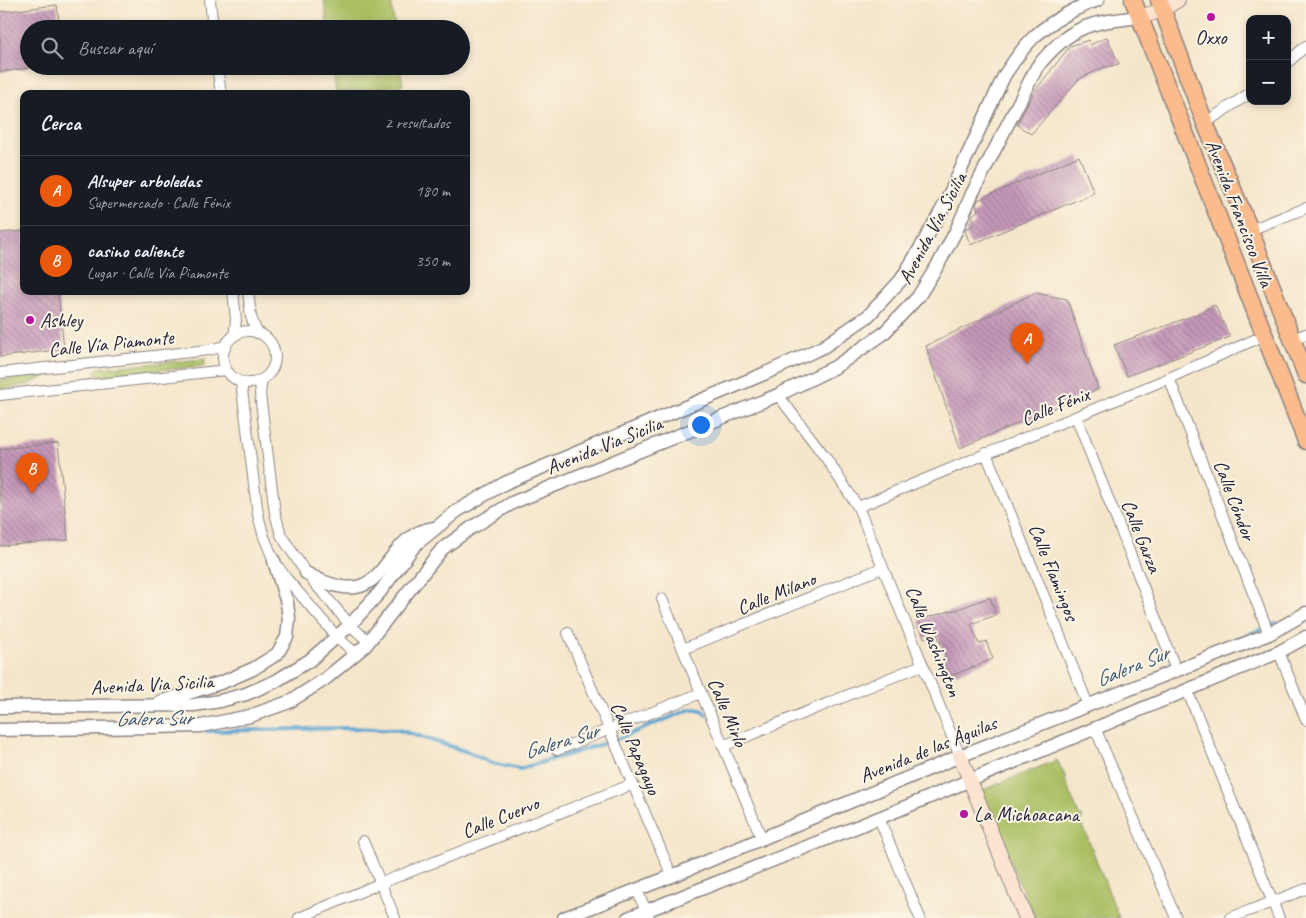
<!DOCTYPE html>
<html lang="es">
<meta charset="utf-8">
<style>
:root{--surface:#171b24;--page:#20242c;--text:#f1f3f6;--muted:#9ea1a6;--line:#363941;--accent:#ea580c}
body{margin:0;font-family:Caveat,sans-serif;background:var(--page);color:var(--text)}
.controls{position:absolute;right:15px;top:15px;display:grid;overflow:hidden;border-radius:10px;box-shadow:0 2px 8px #0003}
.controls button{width:45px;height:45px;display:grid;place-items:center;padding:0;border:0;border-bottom:1px solid var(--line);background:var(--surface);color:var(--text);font:25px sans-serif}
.you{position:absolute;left:700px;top:424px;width:18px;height:18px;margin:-12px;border:4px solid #fff;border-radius:50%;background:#1a73e8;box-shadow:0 0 0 8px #1a73e833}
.badge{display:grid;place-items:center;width:32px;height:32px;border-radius:50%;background:var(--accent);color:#fff;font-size:16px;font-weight:700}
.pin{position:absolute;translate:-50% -41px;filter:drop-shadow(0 1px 2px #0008)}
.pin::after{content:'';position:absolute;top:26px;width:18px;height:15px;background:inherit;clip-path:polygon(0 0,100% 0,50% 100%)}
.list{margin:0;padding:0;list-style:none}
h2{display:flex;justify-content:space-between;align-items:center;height:65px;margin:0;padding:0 20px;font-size:21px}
h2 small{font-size:16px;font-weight:400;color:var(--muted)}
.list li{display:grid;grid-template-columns:32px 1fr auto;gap:15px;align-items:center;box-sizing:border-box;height:70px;padding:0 20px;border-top:1px solid var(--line)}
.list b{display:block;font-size:19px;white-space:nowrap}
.list p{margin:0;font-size:16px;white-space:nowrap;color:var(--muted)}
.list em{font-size:16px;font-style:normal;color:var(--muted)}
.icon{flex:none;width:28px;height:28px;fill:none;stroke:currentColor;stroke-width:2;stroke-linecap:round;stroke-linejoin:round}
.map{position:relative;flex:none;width:1306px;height:918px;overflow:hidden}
.search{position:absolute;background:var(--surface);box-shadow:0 2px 8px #0003;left:20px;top:20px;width:450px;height:55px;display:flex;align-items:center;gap:12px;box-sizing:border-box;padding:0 18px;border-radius:28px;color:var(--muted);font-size:19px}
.panel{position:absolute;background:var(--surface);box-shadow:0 2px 8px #0003;left:20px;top:90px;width:450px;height:205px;border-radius:10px}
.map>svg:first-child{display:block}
.green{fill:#aabf64;stroke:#667050}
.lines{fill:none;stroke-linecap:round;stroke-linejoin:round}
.stream{stroke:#5aa4d2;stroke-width:4}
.building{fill:url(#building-back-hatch)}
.minor-casing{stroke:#8c8483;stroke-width:12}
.tertiary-casing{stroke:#8c8483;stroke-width:15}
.secondary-casing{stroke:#8c8483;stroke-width:16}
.primary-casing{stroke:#8c8483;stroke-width:19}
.minor{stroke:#fff;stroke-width:10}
.tertiary{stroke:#fff;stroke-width:12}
.secondary{stroke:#fde4d1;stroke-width:14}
.primary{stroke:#fbbb8c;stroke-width:16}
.poi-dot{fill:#b5179e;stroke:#fcf5e5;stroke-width:2}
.labels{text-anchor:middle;stroke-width:4;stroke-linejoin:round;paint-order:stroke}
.poi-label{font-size:20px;fill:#22223b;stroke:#fcf5e5;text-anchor:start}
.street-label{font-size:20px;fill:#22223b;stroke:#fcf5e5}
.water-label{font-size:21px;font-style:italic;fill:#385677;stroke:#fcf5e5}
</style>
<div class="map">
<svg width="1306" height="918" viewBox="0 0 1306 918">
<defs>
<pattern id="building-back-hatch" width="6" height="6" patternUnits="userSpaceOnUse" patternTransform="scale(1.25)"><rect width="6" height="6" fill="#c598b9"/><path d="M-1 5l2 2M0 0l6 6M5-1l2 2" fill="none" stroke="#a07c98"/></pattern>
</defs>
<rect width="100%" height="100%" fill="#fcf5e5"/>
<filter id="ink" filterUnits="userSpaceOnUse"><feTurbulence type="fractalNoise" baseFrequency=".02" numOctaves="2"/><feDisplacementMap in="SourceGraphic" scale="10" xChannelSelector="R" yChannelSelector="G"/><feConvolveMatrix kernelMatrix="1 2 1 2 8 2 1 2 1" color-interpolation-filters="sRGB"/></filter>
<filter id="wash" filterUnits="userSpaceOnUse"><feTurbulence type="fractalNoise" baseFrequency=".0096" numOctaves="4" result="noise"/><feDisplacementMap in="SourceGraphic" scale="20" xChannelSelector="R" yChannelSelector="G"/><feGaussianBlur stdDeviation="1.12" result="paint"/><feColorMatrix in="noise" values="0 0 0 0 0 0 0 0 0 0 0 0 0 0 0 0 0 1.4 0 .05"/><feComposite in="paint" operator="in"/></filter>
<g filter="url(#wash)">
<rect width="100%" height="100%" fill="#f5e6cb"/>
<g class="green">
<polygon points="324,0 391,0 395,29 328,29"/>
<polygon points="333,66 400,66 403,85 336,93"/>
<polygon points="205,359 205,365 203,366 111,375 97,375 94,372 98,368"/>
<polygon points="49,375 27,385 0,389 0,380"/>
<polygon points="1057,760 1066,778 1065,780 1079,815 1083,817 1081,821 1119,918 1034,918 981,791"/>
</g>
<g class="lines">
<g class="stream">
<polyline points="1201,654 1276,623"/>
<polyline points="207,731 348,728 399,730 468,752 492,763 520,769 615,740 691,709 702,710 706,715"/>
</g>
</g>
<g id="blocks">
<g class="building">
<polygon points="57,5 60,29 29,29 29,68 0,72 0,12"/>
<polygon points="1107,37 1119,64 1102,68 1079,79 1031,134 1017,125 1034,92 1070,46 1089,40 1090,45"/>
<polygon points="1079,156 1094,193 970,245 965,230 975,224 972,215 978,211 976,205 978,200"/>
<polygon points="24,231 24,291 58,291 64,349 0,357 0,233"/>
<polygon points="1035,293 1067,299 1098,389 960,448 926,346"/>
<polygon points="1215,305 1230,337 1127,376 1114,345 1197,314"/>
<polygon points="58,443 68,540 0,546 0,449"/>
<polygon points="990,597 996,615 971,624 979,644 986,641 993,659 948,677 941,659 946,657 937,634 924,638 919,620 953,610 953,611"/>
</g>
</g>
</g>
<g filter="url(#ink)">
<use href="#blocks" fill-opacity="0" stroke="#8c8483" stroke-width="1"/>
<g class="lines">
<defs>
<g id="minor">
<polyline points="210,0 213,29"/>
<polyline points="1287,63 1306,46"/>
<polyline points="217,66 221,94"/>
<polyline points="1205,123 1250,93"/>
<polyline points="1250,230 1306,208"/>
<polyline points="233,291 236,320 234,336"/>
<polyline points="248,291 251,317 257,333"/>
<circle cx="249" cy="357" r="26"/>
<polyline points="1292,339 1306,334"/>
<polyline points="0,373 208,350 226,346"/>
<polyline points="1169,378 1269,634"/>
<polyline points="262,379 260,394 275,513 281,535 306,573 350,625 368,641"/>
<polyline points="241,382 258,515 264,537 274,561 286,578 337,637 355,653"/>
<polyline points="0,395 226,370"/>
<polyline points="778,395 826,458 858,507 960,756"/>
<polyline points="1076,417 1176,670"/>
<polyline points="986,453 1088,705"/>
<polyline points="858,507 1169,378 1265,335"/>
<polyline points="662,599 762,839"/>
<polyline points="568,633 672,876"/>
<polyline points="683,649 882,568"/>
<polyline points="1279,652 1306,720"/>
<polyline points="1187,690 1279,918"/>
<polyline points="1095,728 1176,918"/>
<polyline points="723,746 922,665"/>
<polyline points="557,750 701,693"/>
<polyline points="879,818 920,918"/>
<polyline points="363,841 395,918"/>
<polyline points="637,890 649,918"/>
<polyline points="299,918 381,883 633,784"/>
<polyline points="1230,918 1306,889"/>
</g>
<g id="tertiary">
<path d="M306 573C392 621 376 536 434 528"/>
<polyline points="160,702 223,682 253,669 277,654 287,637 289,619 287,603 274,561"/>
<path d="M0 707 194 705 220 701 246 694 276 681 310 660 350 625 380 592 415 545 457 511 505 483 766 373 823 347 868 316 901 280 921 247 944 206 1004 76C1013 62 1023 47 1036 35 1051 22 1078 6 1098 0"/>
<path d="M0 730 201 726 250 716 289 702 324 680 365 646 442 549 471 528 514 502 778 395 835 367 883 334 918 297 939 263 956 231 972 194 1037 67C1071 25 1088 23 1140 17"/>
<polyline points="564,918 672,876 960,756 1269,634 1306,613"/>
<polyline points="628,918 879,818 1279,652 1306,637"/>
</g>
<g id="secondary">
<polyline points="1140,17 1162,10 1178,0"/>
<polyline points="960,756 1026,918"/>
</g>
<g id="primary">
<polyline points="1133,0 1306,441"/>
<polyline points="1159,0 1205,123 1250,230 1306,375"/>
</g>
</defs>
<use href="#minor" class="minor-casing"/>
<use href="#tertiary" class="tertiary-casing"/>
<use href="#secondary" class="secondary-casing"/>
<use href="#primary" class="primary-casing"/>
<use href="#minor" class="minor"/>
<use href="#tertiary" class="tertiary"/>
<use href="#secondary" class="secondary"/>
<use href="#primary" class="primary"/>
</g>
</g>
<g class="poi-dot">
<circle cx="1211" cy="17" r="5"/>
<circle cx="30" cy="320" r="5"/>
<circle cx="964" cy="814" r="5"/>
</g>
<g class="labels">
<g class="poi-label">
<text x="1211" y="44" text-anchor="middle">Oxxo</text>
<text x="40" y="327">Ashley</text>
<text x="974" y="821">La Michoacana</text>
</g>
<g class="street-label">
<text transform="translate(1240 213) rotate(69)" y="7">Avenida Francisco Villa</text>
<text transform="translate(932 228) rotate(-62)" y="7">Avenida Via Sicilia</text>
<text transform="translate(111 343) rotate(-6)" y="7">Calle Vía Piamonte</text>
<text transform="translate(1055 406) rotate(-22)" y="7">Calle Fénix</text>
<text transform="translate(604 445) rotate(-22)" y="7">Avenida Via Sicilia</text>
<text transform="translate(1235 500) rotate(69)" y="7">Calle Cóndor</text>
<text transform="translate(1142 536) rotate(68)" y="7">Calle Garza</text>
<text transform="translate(1054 572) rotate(68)" y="7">Calle Flamingos</text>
<text transform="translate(776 593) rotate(-22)" y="7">Calle Milano</text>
<text transform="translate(934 641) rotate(68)" y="7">Calle Washington</text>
<text transform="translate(152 684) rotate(-3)" y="7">Avenida Via Sicilia</text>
<text transform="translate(728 712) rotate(67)" y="7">Calle Mirlo</text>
<text transform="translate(636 748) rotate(67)" y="7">Calle Papagayo</text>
<text transform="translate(928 749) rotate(-22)" y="7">Avenida de las Águilas</text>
<text transform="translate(500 817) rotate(-22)" y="7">Calle Cuervo</text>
</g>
<g class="water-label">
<text transform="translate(1132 666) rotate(-22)" y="7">Galera Sur</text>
<text transform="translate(154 718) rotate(-1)" y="7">Galera Sur</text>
<text transform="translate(561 741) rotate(-17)" y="7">Galera Sur</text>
</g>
</g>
</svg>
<div class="controls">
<button>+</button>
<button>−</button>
</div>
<div class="you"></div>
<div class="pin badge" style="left:1027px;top:364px">A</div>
<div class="pin badge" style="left:32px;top:494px">B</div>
<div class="search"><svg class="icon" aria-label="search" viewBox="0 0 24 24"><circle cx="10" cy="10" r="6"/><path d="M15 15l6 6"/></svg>Buscar aquí</div>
<section class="panel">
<h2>Cerca<small>2 resultados</small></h2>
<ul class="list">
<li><span class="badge">A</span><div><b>Alsuper arboledas</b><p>Supermercado · Calle Fénix</p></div><em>180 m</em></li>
<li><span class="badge">B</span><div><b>casino caliente</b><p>Lugar · Calle Vía Piamonte</p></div><em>350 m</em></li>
</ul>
</section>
</div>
